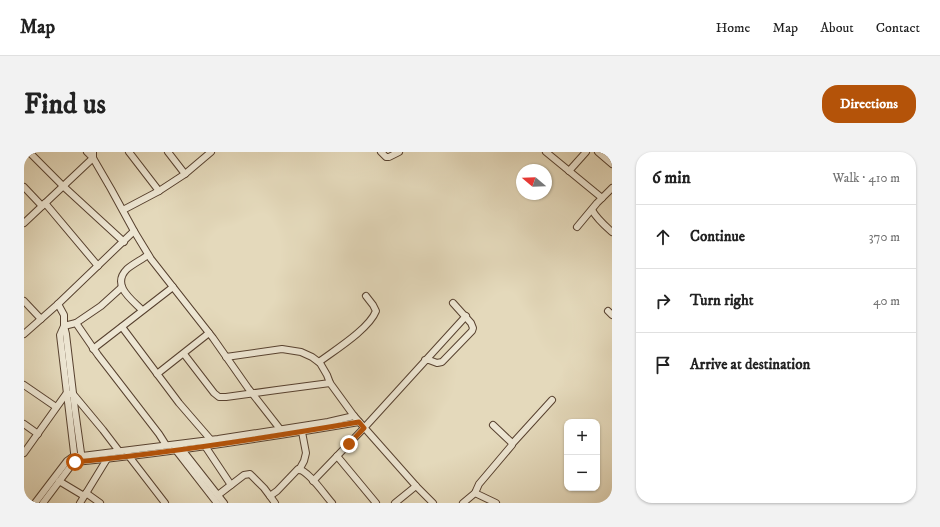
<!DOCTYPE html>
<meta charset="utf-8">
<style>
:root{--surface:#fff;--page:#f2f2f2;--text:#222;--muted:#767676;--line:#e0e0e0;--accent:#b45309}
body{margin:0;font-family:"IM FELL DW Pica",serif;background:var(--page);color:var(--text)}
.controls{position:absolute;right:12px;bottom:12px;display:grid;overflow:hidden;border-radius:8px;box-shadow:0 1px 3px #0004}
.controls button{width:36px;height:36px;display:grid;place-items:center;padding:0;border:0;border-bottom:1px solid var(--line);background:var(--surface);color:var(--text);font:20px sans-serif}
.compass{position:absolute;left:492px;top:12px;width:36px;height:36px;border-radius:50%;background:var(--surface);box-shadow:0 1px 3px #0004;rotate:289deg}
.stop{position:absolute;width:12px;height:12px;margin:-9px;border:3px solid #b45309;border-radius:50%;background:#fff}
.stop.end{background:#b45309;border-color:#fff;box-shadow:0 1px 4px #0008}
.list{margin:0;padding:0;list-style:none}
h2{display:flex;justify-content:space-between;align-items:center;height:52px;margin:0;padding:0 16px;font-size:17px}
h2 small{font-size:13px;font-weight:400;color:var(--muted)}
.list li{display:grid;grid-template-columns:26px 1fr auto;gap:12px;align-items:center;box-sizing:border-box;height:64px;padding:0 16px;border-top:1px solid var(--line)}
.list b{display:block;font-size:15px;white-space:nowrap}
.list em{font-size:13px;font-style:normal;color:var(--muted)}
.icon{flex:none;width:22px;height:22px;fill:none;stroke:currentColor;stroke-width:2;stroke-linecap:round;stroke-linejoin:round}
.map{position:relative;flex:none;width:588px;height:351px;overflow:hidden;border-radius:16px}
header{display:flex;align-items:center;gap:24px;box-sizing:border-box;height:56px;padding:0 20px;background:var(--surface);border-bottom:1px solid var(--line)}
header strong{font-size:19px}
nav{display:flex;gap:22px;margin-inline-start:auto;font-size:14px}
.intro{display:flex;align-items:center;justify-content:space-between;box-sizing:border-box;height:96px;padding:0 24px}
h1{margin:0;font-size:28px}
.button{padding:10px 18px;border-radius:16px;background:var(--accent);color:#fff;font-size:14px;font-weight:700}
main{display:flex;gap:24px;padding:0 24px}
aside{flex:1;background:var(--surface);border-radius:16px;box-shadow:0 1px 3px #0004}
.map>svg:first-child{display:block}
.lines{fill:none;stroke-linecap:round;stroke-linejoin:round}
.minor-casing{stroke:#584230;stroke-width:8}
.minor{stroke:#ede6d3;stroke-width:6}
.route{stroke:#b45309;stroke-width:5}
</style>
<header>
<strong>Map</strong>
<nav><a>Home</a><a>Map</a><a>About</a><a>Contact</a></nav>
</header>
<div class="intro"><h1>Find us</h1><a class="button">Directions</a></div>
<main>
<div class="map">
<svg width="588" height="351" viewBox="0 0 588 351">
<rect width="100%" height="100%" fill="#e4d9bb"/>
<filter id="stains"><feTurbulence type="fractalNoise" baseFrequency=".005" numOctaves="4"/><feColorMatrix values="0 0 0 0 .2 0 0 0 0 .09 0 0 0 0 .02 0 0 0 .5 -.17"/></filter>
<radialGradient id="worn" r=".72"><stop offset=".6" stop-color="#630" stop-opacity="0"/><stop offset="1" stop-color="#630" stop-opacity=".3"/></radialGradient>
<g class="lines">
<defs>
<g id="minor">
<polyline points="5,0 39,34 100,90"/>
<polyline points="69,0 69,6 87,37 110,79 127,107 189,186 224,236 256,277"/>
<polyline points="105,0 135,39"/>
<polyline points="144,0 161,22"/>
<polyline points="357,0 362,5 365,5 375,0"/>
<polyline points="522,0 578,46"/>
<polyline points="574,0 588,12"/>
<polyline points="545,19 562,0"/>
<polyline points="0,35 18,54"/>
<polyline points="21,51 74,114"/>
<polyline points="99,58 135,39 161,22 187,0"/>
<path d="M568 58C573 67 580 73 588 80"/>
<polyline points="0,71 69,6 63,0"/>
<polyline points="553,75 573,51 588,36"/>
<polyline points="0,149 17,167"/>
<polyline points="34,152 40,163 40,174 42,182 51,258 58,308"/>
<path d="M118 158C107 147 87 133 103 117 109 112 117 108 124 103"/>
<polyline points="584,159 588,163"/>
<polyline points="52,171 77,154 98,135"/>
<polyline points="98,175 155,251 187,288"/>
<polyline points="0,182 34,152 110,79"/>
<polyline points="69,197 149,135"/>
<polyline points="160,202 190,241 195,245 202,245 253,238 306,231"/>
<polyline points="202,205 258,197 277,200 288,205 296,211 303,223 306,231 330,264 392,334 409,351"/>
<polyline points="401,208 405,208 413,211 418,210 448,179 449,176 447,171 429,151"/>
<path d="M295 210C311 198 345 177 352 159L349 153 342 144"/>
<polyline points="133,222 185,181"/>
<polyline points="0,233 32,255"/>
<polyline points="0,272 14,282"/>
<polyline points="488,292 528,248"/>
<polyline points="181,294 207,333"/>
<polyline points="156,295 200,351"/>
<polyline points="151,297 193,351"/>
<polyline points="0,301 42,242 49,242 79,278 95,299"/>
<polyline points="104,303 141,351"/>
<polyline points="313,304 352,351"/>
<polyline points="51,309 36,183 40,174 52,171 74,203 135,282 142,293"/>
<polyline points="275,318 280,309 282,301 278,280"/>
<polyline points="35,329 60,344"/>
<polyline points="289,329 340,276 442,164"/>
<polyline points="62,341 76,351"/>
<polyline points="451,341 472,351"/>
<path d="M194 343 220 323 226 322 240 336 246 344 253 339 274 317C285 319 300 342 308 351"/>
<polyline points="246,344 251,351"/>
<polyline points="11,351 43,309 50,304 58,304 194,287 304,270 330,264"/>
<path d="M19 351 49 311 51 310C146 301 241 286 335 270"/>
<polyline points="56,351 83,307"/>
<polyline points="371,351 392,334"/>
<polyline points="439,351 451,341 455,332 488,293 487,290 469,273"/>
</g>
</defs>
<use href="#minor" class="minor-casing"/>
<use href="#minor" class="minor"/>
</g>
<g class="lines">
<path class="route" d="M51 310C146 301 241 286 335 270L340 276 325 292"/>
</g>
<rect width="100%" height="100%" filter="url(#stains)"/>
<rect width="100%" height="100%" fill="url(#worn)"/>
</svg>
<div class="controls">
<button>+</button>
<button>−</button>
</div>
<svg class="compass" viewBox="-18 -18 36 36"><path d="M0-13l5 13h-10z" fill="#e53935"/><path d="M0 13l5-13h-10z" fill="#767676"/></svg>
<div class="stop" style="left:51px;top:310px"></div>
<div class="stop end" style="left:325px;top:292px"></div>
</div>
<aside>
<h2>6 min<small>Walk · 410 m</small></h2>
<ul class="list">
<li><svg class="icon" aria-label="ahead" viewBox="0 0 24 24"><path d="M12 20V5M6 11l6-6 6 6"/></svg><div><b>Continue</b></div><em>370 m</em></li>
<li><svg class="icon" aria-label="right" viewBox="0 0 24 24"><path d="M7 20v-9h11M14 6l5 5-5 5"/></svg><div><b>Turn right</b></div><em>40 m</em></li>
<li><svg class="icon" aria-label="arrive" viewBox="0 0 24 24"><path d="M6 21V4h12l-3 4 3 4H6"/></svg><div><b>Arrive at destination</b></div></li>
</ul>
</aside>
</main>
